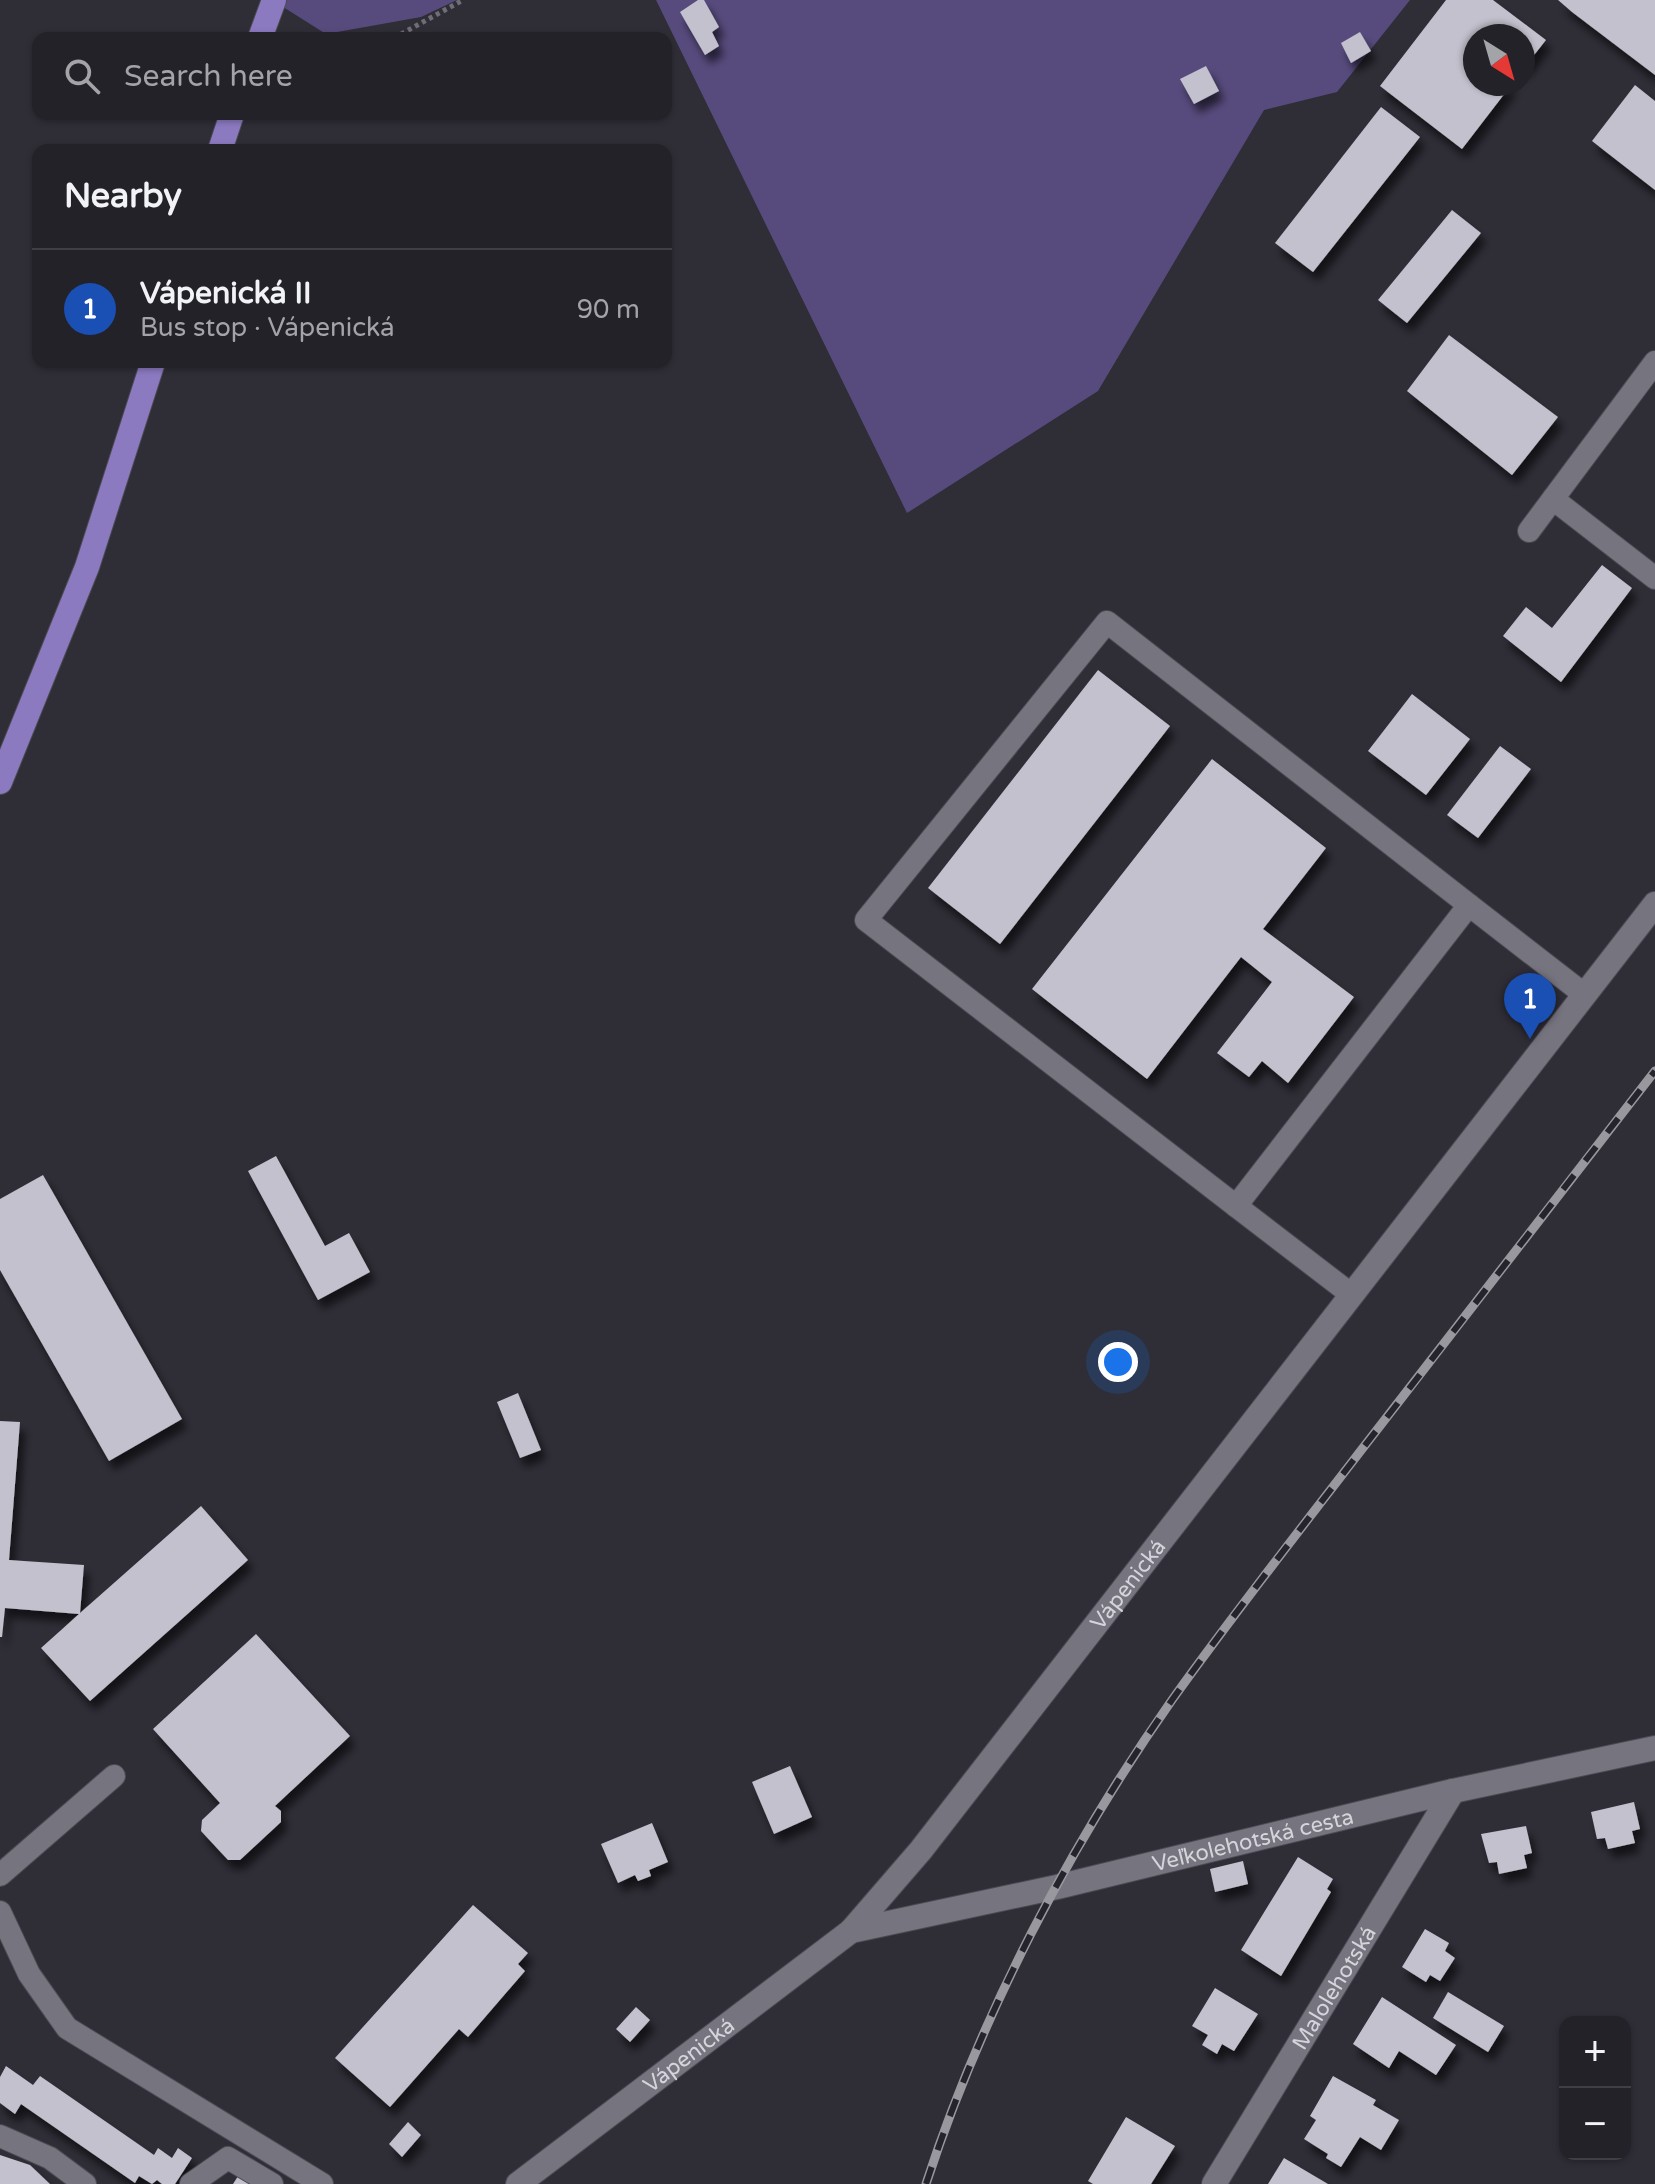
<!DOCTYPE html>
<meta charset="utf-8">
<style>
:root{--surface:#232228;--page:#2f2f34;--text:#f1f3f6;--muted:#a3a4a8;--line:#403f45;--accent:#e3ae35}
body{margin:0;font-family:"Varela Round",sans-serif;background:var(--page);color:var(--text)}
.controls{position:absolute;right:24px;bottom:24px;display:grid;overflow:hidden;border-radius:16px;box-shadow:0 2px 6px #0004}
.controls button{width:72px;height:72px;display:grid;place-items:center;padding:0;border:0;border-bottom:2px solid var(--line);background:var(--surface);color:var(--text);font:40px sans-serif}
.compass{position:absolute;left:1463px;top:24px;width:72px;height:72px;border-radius:50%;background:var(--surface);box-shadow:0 2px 6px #0004;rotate:143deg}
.you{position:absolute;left:1118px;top:1362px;width:28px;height:28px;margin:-20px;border:6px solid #fff;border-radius:50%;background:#1a73e8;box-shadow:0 0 0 12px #1a73e833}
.badge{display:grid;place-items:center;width:52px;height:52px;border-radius:50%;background:var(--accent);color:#fff;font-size:26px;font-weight:700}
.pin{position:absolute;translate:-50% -66px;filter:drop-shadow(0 2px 4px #0008)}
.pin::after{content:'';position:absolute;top:42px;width:28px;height:24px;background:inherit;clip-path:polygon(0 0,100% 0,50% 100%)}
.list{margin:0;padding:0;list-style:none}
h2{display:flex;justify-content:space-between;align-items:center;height:104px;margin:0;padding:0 32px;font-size:34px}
h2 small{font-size:26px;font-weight:400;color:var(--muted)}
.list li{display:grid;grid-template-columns:52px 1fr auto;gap:24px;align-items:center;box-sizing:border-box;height:120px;padding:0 32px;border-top:2px solid var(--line)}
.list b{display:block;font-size:30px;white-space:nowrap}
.list p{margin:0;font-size:26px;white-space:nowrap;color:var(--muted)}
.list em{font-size:26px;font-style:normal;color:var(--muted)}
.icon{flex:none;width:44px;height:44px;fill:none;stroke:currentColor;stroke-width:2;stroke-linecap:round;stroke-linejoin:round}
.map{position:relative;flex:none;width:1655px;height:2184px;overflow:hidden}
.search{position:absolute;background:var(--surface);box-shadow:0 2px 6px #0004;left:32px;top:32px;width:640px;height:88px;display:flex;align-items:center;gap:20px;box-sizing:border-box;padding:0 28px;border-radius:16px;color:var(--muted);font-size:30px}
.panel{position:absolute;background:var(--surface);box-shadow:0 2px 6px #0004;left:32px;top:144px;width:640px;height:224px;border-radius:16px}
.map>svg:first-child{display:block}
.green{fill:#574b7d}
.building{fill:#c3c1cd;filter:url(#shadow)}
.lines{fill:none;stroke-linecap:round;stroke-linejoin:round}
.lane-casing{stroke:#4c4a53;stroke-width:24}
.street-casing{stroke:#4c4a53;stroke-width:26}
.primary-casing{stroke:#4c4a53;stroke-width:26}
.path{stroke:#6f6e75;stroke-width:5;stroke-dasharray:4 4;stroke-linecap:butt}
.lane{stroke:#76757f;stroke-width:22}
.street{stroke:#76757f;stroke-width:24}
.primary{stroke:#8c7ac1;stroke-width:24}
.rail-casing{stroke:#99989f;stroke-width:9}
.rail{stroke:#25232c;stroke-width:6;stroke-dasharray:18;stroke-linecap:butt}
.labels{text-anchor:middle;stroke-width:8;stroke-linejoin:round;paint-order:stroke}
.street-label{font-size:22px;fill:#d5d4da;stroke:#25232c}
</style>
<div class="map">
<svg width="1655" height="2184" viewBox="0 0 1655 2184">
<defs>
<filter id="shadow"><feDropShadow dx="5" dy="9" stdDeviation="4" flood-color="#0009"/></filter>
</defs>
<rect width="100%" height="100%" fill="#2f2d36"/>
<g class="green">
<polygon points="272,0 457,0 421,17 326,34"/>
<polygon points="656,0 1410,0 1337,92 1264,110 1098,391 907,513"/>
</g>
<g class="building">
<polygon points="698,0 704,0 719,27 712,32 719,46 705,55 680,12"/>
<polygon points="1446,0 1493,0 1546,40 1523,69 1523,36 1475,36 1475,84 1512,84 1462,149 1380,86"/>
<polygon points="1558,0 1655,0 1655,75 1572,12"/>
<polygon points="1360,32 1371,51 1351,63 1341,43"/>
<polygon points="1206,66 1219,91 1194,104 1180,79"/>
<polygon points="1635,85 1655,101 1655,190 1592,141"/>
<polygon points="1381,107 1420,137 1313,272 1275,243"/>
<polygon points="1452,210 1481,233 1407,323 1378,300"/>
<polygon points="1449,335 1558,417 1512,475 1407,391"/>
<polygon points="1602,565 1632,588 1561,682 1503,636 1526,607 1552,628"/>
<polygon points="1098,670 1170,726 1000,944 928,888"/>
<polygon points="1412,694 1470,739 1426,795 1368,751"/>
<polygon points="1500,746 1531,769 1478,838 1447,815"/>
<polygon points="1212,759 1326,848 1263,929 1354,997 1288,1083 1262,1061 1249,1077 1217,1053 1272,982 1241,957 1147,1079 1032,989"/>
<polygon points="276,1156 325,1246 349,1233 370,1272 318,1300 248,1171"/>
<polygon points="43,1175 182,1419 109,1461 0,1270 0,1199"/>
<polygon points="518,1393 541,1450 520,1458 497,1402"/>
<polygon points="0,1421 20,1422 9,1560 84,1565 80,1613 201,1506 248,1560 90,1701 41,1648 79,1614 5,1608 2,1637 0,1637"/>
<polygon points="256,1634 350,1736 275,1806 281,1811 281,1822 240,1860 228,1860 201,1831 202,1820 220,1803 153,1729"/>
<polygon points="790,1766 812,1817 774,1834 752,1782"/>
<polygon points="1634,1802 1640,1829 1632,1831 1635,1843 1608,1849 1605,1838 1597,1839 1591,1812"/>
<polygon points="652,1823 668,1862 649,1870 651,1876 638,1881 635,1875 618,1883 601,1844"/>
<polygon points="1526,1826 1532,1853 1524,1855 1527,1868 1499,1874 1497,1862 1489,1863 1481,1834"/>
<polygon points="1298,1857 1333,1879 1327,1889 1331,1892 1281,1976 1241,1950"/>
<polygon points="1243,1861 1248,1884 1215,1892 1210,1869"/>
<polygon points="473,1905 528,1953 518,1964 525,1971 468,2037 459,2029 390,2107 335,2058"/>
<polygon points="1425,1929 1449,1943 1445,1951 1455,1958 1440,1981 1430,1975 1426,1982 1402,1967"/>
<polygon points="1215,1988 1258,2014 1234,2051 1222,2044 1217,2054 1202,2045 1208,2035 1192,2026"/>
<polygon points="1448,1992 1504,2026 1488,2052 1433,2018"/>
<polygon points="1382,1997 1456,2045 1436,2075 1399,2051 1389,2068 1353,2044"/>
<polygon points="636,2007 650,2020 630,2042 616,2029"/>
<polygon points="6,2066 33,2085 40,2076 154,2155 158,2148 172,2158 178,2148 192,2158 175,2184 162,2184 157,2180 152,2184 139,2176 135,2183 21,2104 15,2114 0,2103 0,2077"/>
<polygon points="1333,2076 1376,2100 1373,2105 1399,2120 1381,2150 1360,2137 1341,2167 1326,2158 1328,2154 1304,2139 1316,2120 1310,2116"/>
<polygon points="1126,2117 1175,2146 1151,2184 1093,2184 1088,2181"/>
<polygon points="408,2122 421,2135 402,2157 389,2144"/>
<polygon points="0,2155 30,2165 50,2184 0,2184"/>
<polygon points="1284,2158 1328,2184 1268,2184"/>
<polygon points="240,2173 256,2184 233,2184"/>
</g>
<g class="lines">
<defs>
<g id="lane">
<polyline points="1553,499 1655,578"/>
<polyline points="1529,531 1655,362"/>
<polyline points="1236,1206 866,920 1107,622 1469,905"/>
<polyline points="1352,1295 1236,1206 1469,905 1585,995"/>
<polyline points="0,1875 114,1776"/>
<polyline points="0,1912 29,1974 67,2028 322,2184"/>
<polyline points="0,2136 50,2158 85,2184"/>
<polyline points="191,2184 228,2158 272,2184"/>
</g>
<g id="street">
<path id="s1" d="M851 1931 1057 1887 1453 1791 1655 1748"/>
<path id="s2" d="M518 2184 851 1931 921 1850 1655 904"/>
<path id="s3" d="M1214 2184 1453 1791"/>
</g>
<g id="primary">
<polyline points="260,38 274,0"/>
<polyline points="220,150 232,114"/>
<polyline points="0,782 87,567 153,362"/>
</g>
</defs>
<use href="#lane" class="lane-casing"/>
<use href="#street" class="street-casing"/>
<use href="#primary" class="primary-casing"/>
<polyline class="path" points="394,38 463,0"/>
<use href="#lane" class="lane"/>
<use href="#street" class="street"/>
<use href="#primary" class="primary"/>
<defs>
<path id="rail" d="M926 2184C981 2015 1070 1845 1172 1700 1232 1616 1296 1535 1359 1453 1458 1326 1556 1198 1655 1071"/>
</defs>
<use href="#rail" class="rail-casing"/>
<use href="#rail" class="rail"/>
</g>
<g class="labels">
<g class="street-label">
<text dy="8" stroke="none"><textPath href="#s2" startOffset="862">Vápenická</textPath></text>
<text dy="8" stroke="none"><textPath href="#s1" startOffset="412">Veľkolehotská cesta</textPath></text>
<text dy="8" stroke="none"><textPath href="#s3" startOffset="230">Malolehotská</textPath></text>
<text dy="8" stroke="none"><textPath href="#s2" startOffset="214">Vápenická</textPath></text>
</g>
</g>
</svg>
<div class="controls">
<button>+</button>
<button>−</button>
</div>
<svg class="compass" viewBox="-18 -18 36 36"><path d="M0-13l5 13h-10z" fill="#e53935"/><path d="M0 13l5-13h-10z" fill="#a3a4a8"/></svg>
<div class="you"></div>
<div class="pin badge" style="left:1530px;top:1039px;background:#1a4fb4">1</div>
<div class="search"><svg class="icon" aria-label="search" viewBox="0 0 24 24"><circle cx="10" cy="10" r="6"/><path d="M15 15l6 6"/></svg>Search here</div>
<section class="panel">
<h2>Nearby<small></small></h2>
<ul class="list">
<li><span class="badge" style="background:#1a4fb4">1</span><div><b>Vápenická II</b><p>Bus stop · Vápenická</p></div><em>90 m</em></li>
</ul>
</section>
</div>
